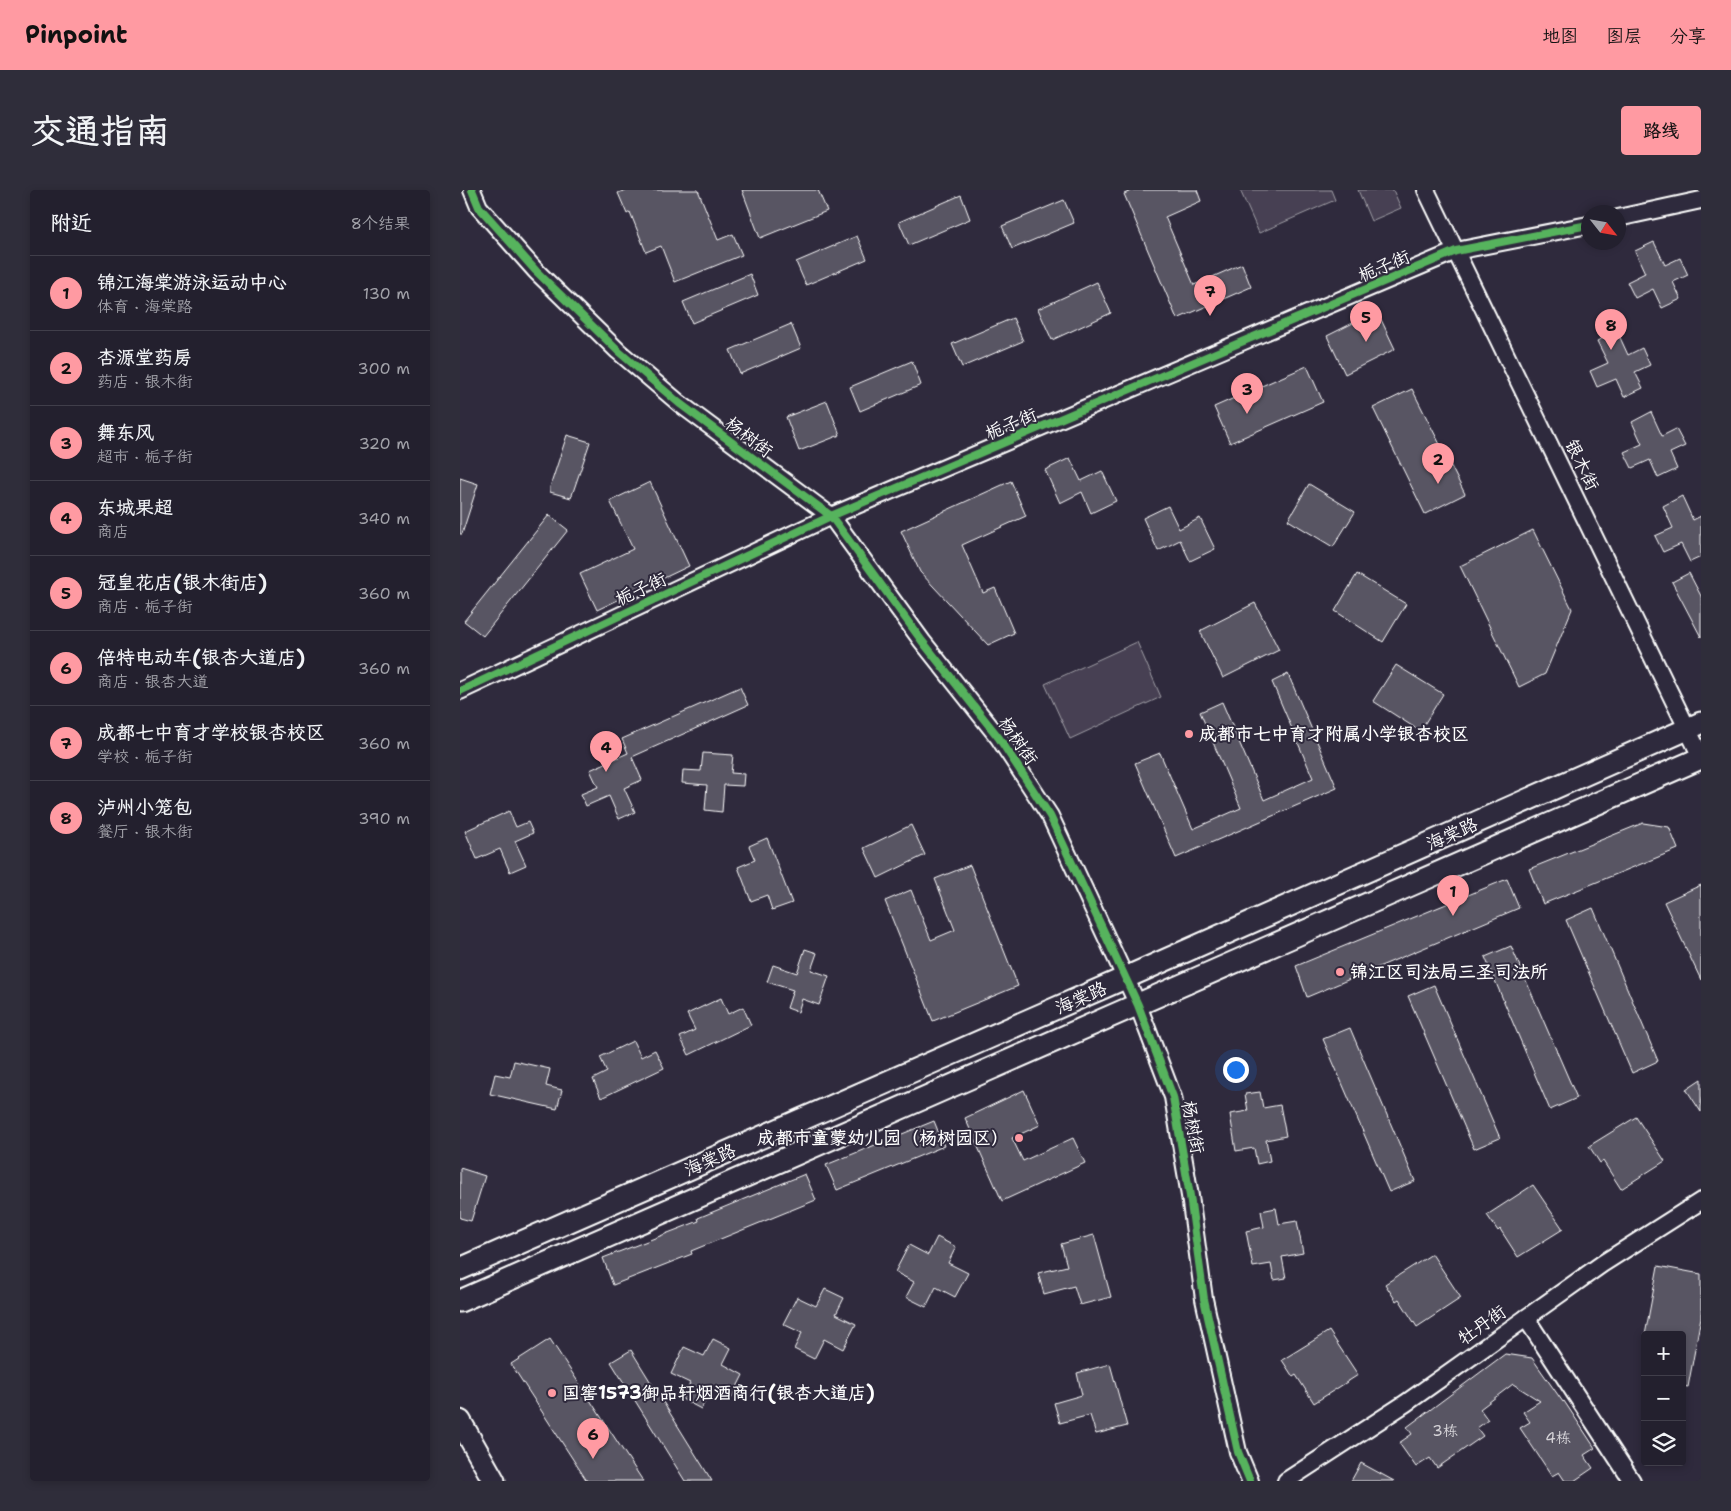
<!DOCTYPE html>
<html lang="zh">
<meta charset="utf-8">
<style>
:root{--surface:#23202e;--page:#2f2d3a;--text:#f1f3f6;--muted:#a3a3aa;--line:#403e4a;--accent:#ff9aa2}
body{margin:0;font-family:"Shantell Sans","LXGW WenKai TC",sans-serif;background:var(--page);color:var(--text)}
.controls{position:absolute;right:15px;bottom:15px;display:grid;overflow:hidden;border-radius:5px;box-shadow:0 2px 8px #0003}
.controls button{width:45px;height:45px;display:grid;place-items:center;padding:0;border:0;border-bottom:1px solid var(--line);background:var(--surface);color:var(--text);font:25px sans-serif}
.compass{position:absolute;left:1121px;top:15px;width:45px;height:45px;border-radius:50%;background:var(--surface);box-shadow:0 2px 8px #0003;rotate:121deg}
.you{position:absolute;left:775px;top:879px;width:18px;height:18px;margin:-12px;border:4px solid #fff;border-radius:50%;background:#1a73e8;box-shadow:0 0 0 8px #1a73e833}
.badge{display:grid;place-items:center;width:32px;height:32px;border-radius:50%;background:var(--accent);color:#111;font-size:16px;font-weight:700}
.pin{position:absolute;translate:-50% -41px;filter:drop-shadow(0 1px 2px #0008)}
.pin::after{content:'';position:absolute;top:26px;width:18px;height:15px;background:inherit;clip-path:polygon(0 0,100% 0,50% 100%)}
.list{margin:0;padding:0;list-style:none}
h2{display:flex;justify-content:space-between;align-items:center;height:65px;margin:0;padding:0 20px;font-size:21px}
h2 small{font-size:16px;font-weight:400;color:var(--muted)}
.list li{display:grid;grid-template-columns:32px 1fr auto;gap:15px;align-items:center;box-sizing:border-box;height:75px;padding:0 20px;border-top:1px solid var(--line)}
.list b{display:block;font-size:19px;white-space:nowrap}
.list p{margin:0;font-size:16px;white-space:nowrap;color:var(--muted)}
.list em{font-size:16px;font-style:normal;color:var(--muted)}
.icon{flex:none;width:28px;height:28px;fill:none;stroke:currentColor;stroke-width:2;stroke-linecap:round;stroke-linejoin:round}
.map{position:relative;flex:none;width:1241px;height:1291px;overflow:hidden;border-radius:5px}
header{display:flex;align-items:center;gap:30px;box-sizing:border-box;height:70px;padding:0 25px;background:var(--accent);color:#111}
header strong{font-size:24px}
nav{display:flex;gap:28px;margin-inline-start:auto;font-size:18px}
.intro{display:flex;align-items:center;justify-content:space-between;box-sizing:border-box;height:120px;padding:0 30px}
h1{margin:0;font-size:35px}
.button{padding:12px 22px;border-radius:5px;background:var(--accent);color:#111;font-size:18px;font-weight:700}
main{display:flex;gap:30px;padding:0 30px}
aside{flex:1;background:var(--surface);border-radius:5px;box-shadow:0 2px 8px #0003}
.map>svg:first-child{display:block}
.green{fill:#464152;stroke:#a2a0a8}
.building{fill:#595564;stroke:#fff}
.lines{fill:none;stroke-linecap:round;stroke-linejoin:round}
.minor-casing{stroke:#fff;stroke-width:20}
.major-casing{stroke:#fff;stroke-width:25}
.minor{stroke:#2f2a3d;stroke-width:16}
.major{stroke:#2f2a3d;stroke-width:21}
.cycleway-casing{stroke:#2f2a3d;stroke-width:11}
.cycleway{stroke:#56b35d;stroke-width:8}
.poi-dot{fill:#ff9aa2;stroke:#2f2a3d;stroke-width:2}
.labels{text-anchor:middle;stroke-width:4;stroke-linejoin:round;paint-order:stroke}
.number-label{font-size:15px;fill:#d6d4d8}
.street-label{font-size:18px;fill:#fff;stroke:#2f2a3d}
.poi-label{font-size:18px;font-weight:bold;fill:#fff;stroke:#2f2a3d;text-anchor:start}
</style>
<header>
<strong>Pinpoint</strong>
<nav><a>地图</a><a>图层</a><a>分享</a></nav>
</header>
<div class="intro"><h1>交通指南</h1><a class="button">路线</a></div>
<main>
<aside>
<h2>附近<small>8个结果</small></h2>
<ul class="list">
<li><span class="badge">1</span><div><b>锦江海棠游泳运动中心</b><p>体育 · 海棠路</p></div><em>130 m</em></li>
<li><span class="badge">2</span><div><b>杏源堂药房</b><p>药店 · 银木街</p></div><em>300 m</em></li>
<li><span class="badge">3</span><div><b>舞东风</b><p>超市 · 栀子街</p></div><em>320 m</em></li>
<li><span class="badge">4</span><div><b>东城果超</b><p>商店</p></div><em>340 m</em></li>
<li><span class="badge">5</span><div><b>冠皇花店(银木街店)</b><p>商店 · 栀子街</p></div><em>360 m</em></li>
<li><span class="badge">6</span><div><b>倍特电动车(银杏大道店)</b><p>商店 · 银杏大道</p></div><em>360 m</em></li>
<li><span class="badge">7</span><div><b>成都七中育才学校银杏校区</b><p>学校 · 栀子街</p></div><em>360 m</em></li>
<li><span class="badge">8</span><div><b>泸州小笼包</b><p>餐厅 · 银木街</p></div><em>390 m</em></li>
</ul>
</aside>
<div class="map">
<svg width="1241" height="1291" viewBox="0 0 1241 1291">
<rect width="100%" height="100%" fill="#2f2a3d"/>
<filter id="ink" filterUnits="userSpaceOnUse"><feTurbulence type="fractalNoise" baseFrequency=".02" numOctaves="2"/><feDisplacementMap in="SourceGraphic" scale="10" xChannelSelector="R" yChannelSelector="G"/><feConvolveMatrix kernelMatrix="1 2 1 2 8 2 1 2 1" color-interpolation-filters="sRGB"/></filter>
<g filter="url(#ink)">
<g class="green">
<polygon points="780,0 871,0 875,10 799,43"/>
<polygon points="898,0 933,0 941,18 911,31"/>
<polygon points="677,452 701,507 610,549 585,494"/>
</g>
<g class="building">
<polygon points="166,0 238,0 258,50 273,44 282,65 215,92 201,56 186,62 170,22 167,24 158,3"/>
<polygon points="282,0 358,0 367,21 300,48"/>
<polygon points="673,0 737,0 741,11 705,27 734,95 782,74 791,97 717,129 664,4"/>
<polygon points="501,5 510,29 449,55 439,32"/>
<polygon points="604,10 614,33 552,59 542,36"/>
<polygon points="397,46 407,69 346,95 336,72"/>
<polygon points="1194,52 1205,75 1220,68 1228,85 1213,92 1221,109 1202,118 1193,99 1175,108 1167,92 1185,83 1175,61"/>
<polygon points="290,84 298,105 232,133 223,112"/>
<polygon points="637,92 651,123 592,150 578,119"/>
<polygon points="917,121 935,159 885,184 867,146"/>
<polygon points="553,128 563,151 502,177 492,154"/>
<polygon points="331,134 341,158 280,184 270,160"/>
<polygon points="1157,141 1168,165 1182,158 1190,175 1175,182 1183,198 1164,207 1156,189 1137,197 1130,181 1148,173 1137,151"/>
<polygon points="452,171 461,195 400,221 390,197"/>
<polygon points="847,176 863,212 770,253 754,217"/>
<polygon points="952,199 1005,304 965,324 913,218"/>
<polygon points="367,211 380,245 339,261 326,227"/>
<polygon points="1191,222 1202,246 1216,239 1225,256 1210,263 1217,279 1198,288 1190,270 1172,278 1164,262 1182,254 1172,232"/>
<polygon points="107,245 130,252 111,308 90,302 90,297"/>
<polygon points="610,268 621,291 642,281 656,311 631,323 622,302 600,313 585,280"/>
<polygon points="0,288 18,294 2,344 0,344"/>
<polygon points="551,291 566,326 502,355 523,403 535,398 554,443 528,455 460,382 441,341"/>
<polygon points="190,292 229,376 137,420 120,384 173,359 150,311"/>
<polygon points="849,294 895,322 873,357 828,330"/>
<polygon points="1222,306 1233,330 1241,326 1241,367 1230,372 1221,354 1203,362 1195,346 1213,338 1203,316"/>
<polygon points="708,316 719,339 740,328 755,359 730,371 720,350 698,361 683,328"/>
<polygon points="89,325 108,340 23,446 4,431"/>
<polygon points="1073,340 1112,419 1085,484 1059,497 1000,376"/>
<polygon points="1229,383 1241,406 1241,447 1212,392"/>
<polygon points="897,384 946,414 923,452 875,421"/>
<polygon points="795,413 819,460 763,488 740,441"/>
<polygon points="936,475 983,504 960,541 913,511"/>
<polygon points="828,484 877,598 716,668 675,573 700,563 733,639 781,618 740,522 762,512 804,610 853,588 812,492"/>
<polygon points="280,497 288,515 172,567 182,590 164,598 175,622 159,629 149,606 126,616 121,604 138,597 130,580 168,563 162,549"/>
<polygon points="243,563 273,565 271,583 284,584 283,596 264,595 262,622 245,620 247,595 222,593 223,580 241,581"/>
<polygon points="49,621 56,637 68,632 73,643 55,651 66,675 50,682 40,659 17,669 5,641"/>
<polygon points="1183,633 1209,637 1218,659 1083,714 1069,679"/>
<polygon points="451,635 465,665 418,688 404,658"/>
<polygon points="307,648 332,713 312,720 307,705 291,711 278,677 295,670 289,656"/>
<polygon points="510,675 558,796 473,831 425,711 451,700 471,750 495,740 475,689"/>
<polygon points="1047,689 1059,718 847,807 836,776"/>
<polygon points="1241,695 1241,790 1204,712"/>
<polygon points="1133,718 1198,871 1172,883 1106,730"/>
<polygon points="1051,756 1117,908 1090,920 1025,767"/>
<polygon points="345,759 357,763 351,780 369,786 359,815 342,809 338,822 327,818 333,800 307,792 313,775 337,783"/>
<polygon points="974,795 1040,948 1014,959 948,806"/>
<polygon points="261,808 268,824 283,817 291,835 229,865 220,847 235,840 227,824"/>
<polygon points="890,838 955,991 929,1002 863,849"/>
<polygon points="173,851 181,867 195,860 204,878 141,908 133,889 147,882 140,867"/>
<polygon points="54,871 90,879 86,896 102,900 97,919 30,904 35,884 50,887"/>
<polygon points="1241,889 1241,922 1226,899"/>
<polygon points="564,900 580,935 552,948 563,971 613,948 625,973 542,1011 505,928"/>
<polygon points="800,902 803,918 820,915 826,946 806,950 810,971 797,974 794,958 776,961 770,924 788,921 785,904"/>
<polygon points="1176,927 1205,971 1161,999 1143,971 1140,973 1129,956"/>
<polygon points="474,931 484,956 377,1000 366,975"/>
<polygon points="0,978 25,986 11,1031 0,1028"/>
<polygon points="345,984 356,1010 231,1061 232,1064 153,1095 143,1068 239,1031 238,1028"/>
<polygon points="1073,995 1103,1039 1058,1067 1040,1039 1038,1041 1027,1025"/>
<polygon points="816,1018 819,1034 837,1031 843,1063 822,1067 826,1088 814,1090 811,1074 793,1077 786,1041 804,1037 801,1021"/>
<polygon points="634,1045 651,1107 620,1115 614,1096 584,1104 578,1083 607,1076 601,1054"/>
<polygon points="477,1047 496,1057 488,1073 508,1083 495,1107 476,1097 466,1117 446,1107 454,1092 435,1082 449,1055 468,1065"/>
<polygon points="972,1064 1001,1108 957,1137 939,1109 936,1111 925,1094"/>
<polygon points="1198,1076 1241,1084 1241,1127 1228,1197 1222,1196 1222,1145 1185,1145"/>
<polygon points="365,1099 384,1108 376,1124 396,1134 383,1159 364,1149 354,1169 334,1159 342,1143 323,1134 337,1107 356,1116"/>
<polygon points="869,1141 898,1185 854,1213 836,1185 833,1187 822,1170"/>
<polygon points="90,1149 183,1291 127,1291 51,1174"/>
<polygon points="253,1149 271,1158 263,1174 283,1185 271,1209 251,1199 241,1219 222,1209 230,1193 211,1184 224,1157 244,1166"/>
<polygon points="171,1160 182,1178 252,1291 225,1291 151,1172"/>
<polygon points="1045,1164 1072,1168 1103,1212 1104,1211 1135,1258 1124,1265 1133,1278 1114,1291 1105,1291 1099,1282 1092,1286 1060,1238 1070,1232 1063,1222 1080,1211 1053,1194 1020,1219 1028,1230 1017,1238 1023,1246 977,1278 970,1268 956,1277 939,1253 952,1244 947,1237"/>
<polygon points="650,1174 667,1236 636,1244 630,1225 600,1233 594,1213 622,1205 617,1183"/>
<polygon points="901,1273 934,1291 891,1291"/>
</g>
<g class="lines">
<defs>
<g id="minor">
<polyline points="12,0 19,17 76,81 158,161 219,213 371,326 462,451 539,548 590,626 678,815 713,907 730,1006 744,1109 778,1262 790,1291"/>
<polyline points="966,0 1241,567"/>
<polyline points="1158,28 1241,10"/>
<polyline points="0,501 371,326 996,61 1128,35"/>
<polyline points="1066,1128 1172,1291"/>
<polyline points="826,1291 946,1213 1142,1074 1241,1011"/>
</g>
<g id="major">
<polyline points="0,1079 665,788 1241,533"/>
<polyline points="0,1111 1241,568"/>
<polyline points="0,1231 34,1291"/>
</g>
</defs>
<use href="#minor" class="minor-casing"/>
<use href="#major" class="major-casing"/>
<use href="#minor" class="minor"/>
<use href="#major" class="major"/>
<defs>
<g id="cycleway">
<polyline points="12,0 19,17 76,81 158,161 219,213 371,326 462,451 539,548 590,626 678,815 713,907 730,1006 744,1109 778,1262 790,1291"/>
<polyline points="0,501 371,326 996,61 1128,35"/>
</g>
</defs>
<use href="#cycleway" class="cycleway-casing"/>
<use href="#cycleway" class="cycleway"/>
</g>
</g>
<g class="poi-dot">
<circle cx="729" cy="544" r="5"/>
<circle cx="880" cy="782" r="5"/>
<circle cx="559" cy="948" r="5"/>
<circle cx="92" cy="1203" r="5"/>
</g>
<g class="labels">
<g class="number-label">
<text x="985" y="1246">3栋</text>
<text x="1098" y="1253">4栋</text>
</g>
<g class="street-label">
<text transform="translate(924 76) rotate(-23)" y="6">栀子街</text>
<text transform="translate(551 234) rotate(-23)" y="6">栀子街</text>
<text transform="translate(289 247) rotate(37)" y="6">杨树街</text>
<text transform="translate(1122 275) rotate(64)" y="6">银木街</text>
<text transform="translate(181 399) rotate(-25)" y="6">栀子街</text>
<text transform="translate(558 551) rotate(55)" y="6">杨树街</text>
<text transform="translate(992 644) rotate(-24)" y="6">海棠路</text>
<text transform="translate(621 808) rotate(-24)" y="6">海棠路</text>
<text transform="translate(733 937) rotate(79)" y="6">杨树街</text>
<text transform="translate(250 970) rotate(-24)" y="6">海棠路</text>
<text transform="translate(1022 1135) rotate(-35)" y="6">牡丹街</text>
</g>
<g class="poi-label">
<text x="739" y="550">成都市七中育才附属小学银杏校区</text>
<text x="890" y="788">锦江区司法局三圣司法所</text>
<text x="549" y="954" text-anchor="end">成都市童蒙幼儿园（杨树园区）</text>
<text x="102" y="1209">国窖1573御品轩烟酒商行(银杏大道店)</text>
</g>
</g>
</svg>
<div class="controls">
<button>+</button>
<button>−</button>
<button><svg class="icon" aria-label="layers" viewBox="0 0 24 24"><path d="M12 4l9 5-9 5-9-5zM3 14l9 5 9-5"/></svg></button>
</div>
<svg class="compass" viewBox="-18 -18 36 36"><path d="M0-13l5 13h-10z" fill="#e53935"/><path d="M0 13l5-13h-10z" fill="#a3a3aa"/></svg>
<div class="you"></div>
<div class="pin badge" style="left:993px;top:726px">1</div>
<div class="pin badge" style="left:978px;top:294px">2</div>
<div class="pin badge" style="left:787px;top:224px">3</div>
<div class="pin badge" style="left:146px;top:582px">4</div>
<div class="pin badge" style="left:906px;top:152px">5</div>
<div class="pin badge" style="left:133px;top:1269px">6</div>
<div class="pin badge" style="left:750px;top:126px">7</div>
<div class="pin badge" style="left:1151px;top:160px">8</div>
</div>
</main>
